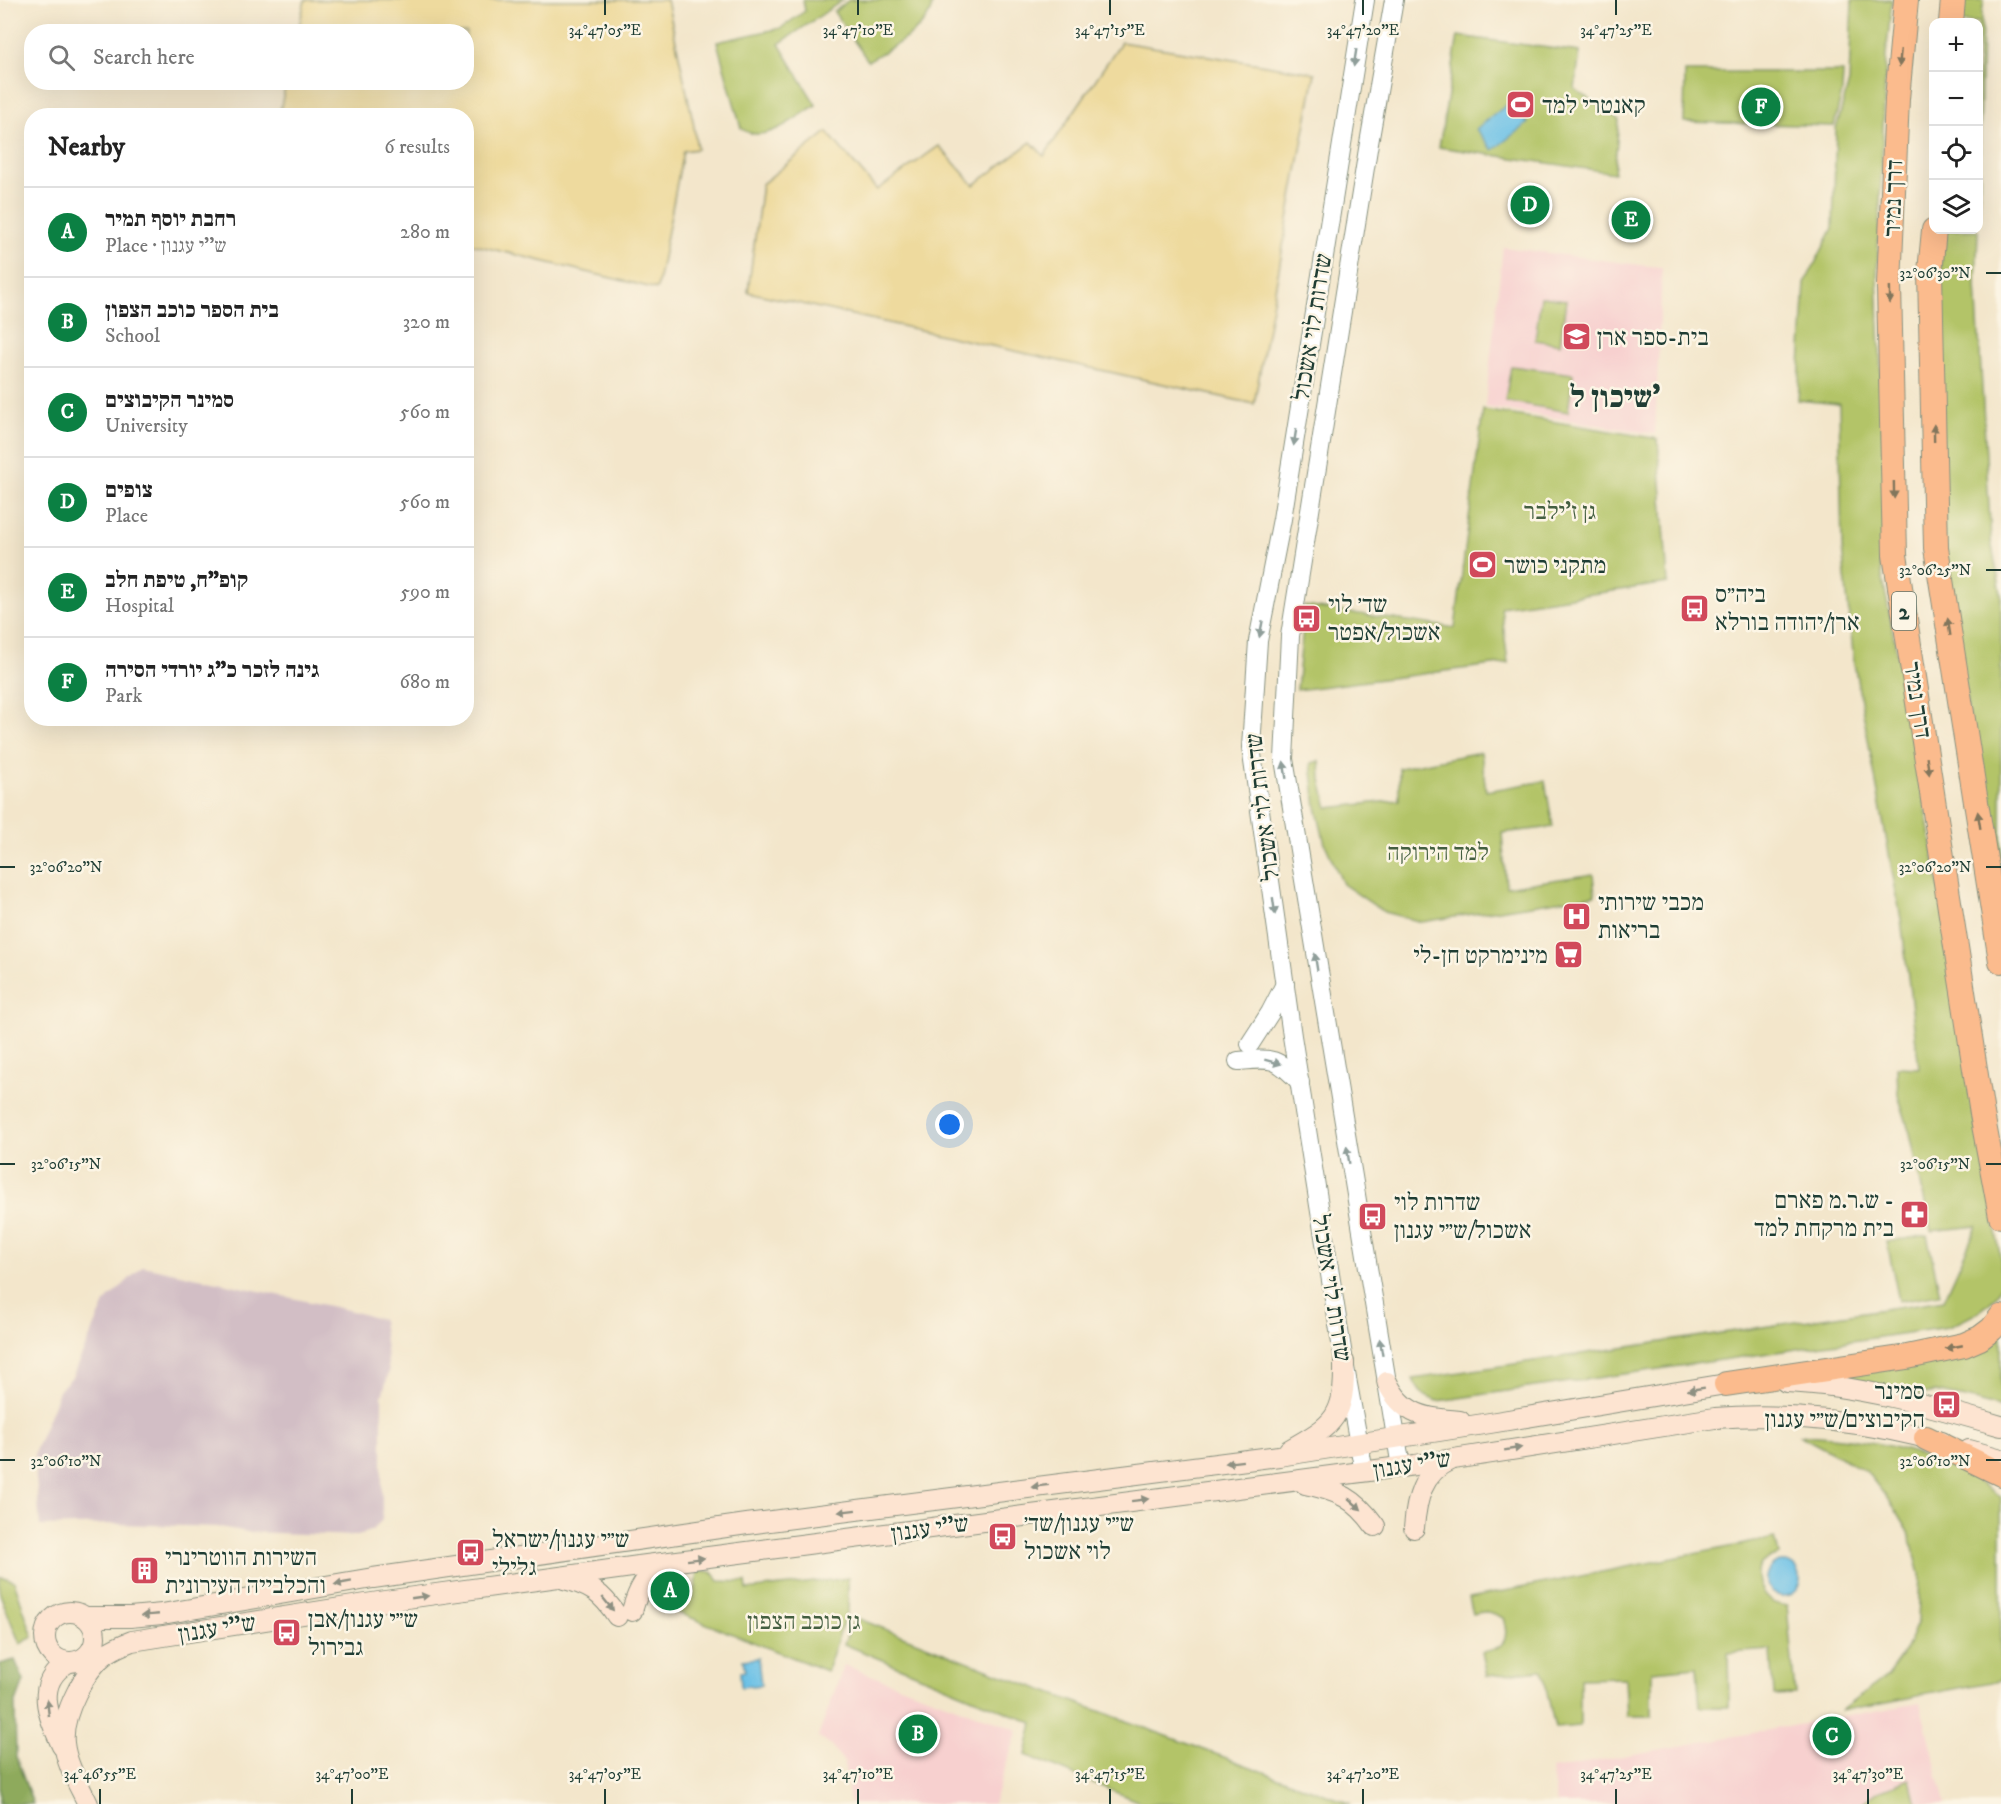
<!DOCTYPE html>
<meta charset="utf-8">
<style>
:root{--surface:#fff;--page:#f6f6f6;--text:#222;--muted:#767676;--line:#e0e0e0;--accent:#0b8043}
body{margin:0;font-family:"IM FELL DW Pica","Frank Ruhl Libre",serif;background:var(--page);color:var(--text)}
.controls{position:absolute;right:18px;top:18px;display:grid;overflow:hidden;border-radius:12px;box-shadow:0 6px 24px #0002}
.controls button{width:54px;height:54px;display:grid;place-items:center;padding:0;border:0;border-bottom:2px solid var(--line);background:var(--surface);color:var(--text);font:30px sans-serif}
.you{position:absolute;left:950px;top:1125px;width:21px;height:21px;margin:-15px;border:4px solid #fff;border-radius:50%;background:#1a73e8;box-shadow:0 0 0 9px #1a73e833}
.badge{display:grid;place-items:center;width:39px;height:39px;border-radius:50%;background:var(--accent);color:#fff;font-size:20px;font-weight:700}
.pin{position:absolute;translate:-50% -50%;border:3px solid #fff;box-shadow:0 2px 6px #0006}
.list{margin:0;padding:0;list-style:none}
h2{display:flex;justify-content:space-between;align-items:center;height:78px;margin:0;padding:0 24px;font-size:26px}
h2 small{font-size:20px;font-weight:400;color:var(--muted)}
.list li{display:grid;grid-template-columns:39px 1fr auto;gap:18px;align-items:center;box-sizing:border-box;height:90px;padding:0 24px;border-top:2px solid var(--line)}
.list b{display:block;font-size:22px;white-space:nowrap}
.list p{margin:0;font-size:20px;white-space:nowrap;color:var(--muted)}
.list em{font-size:20px;font-style:normal;color:var(--muted)}
.icon{flex:none;width:33px;height:33px;fill:none;stroke:currentColor;stroke-width:2;stroke-linecap:round;stroke-linejoin:round}
.map{position:relative;flex:none;width:2001px;height:1804px;overflow:hidden}
.search{position:absolute;background:var(--surface);box-shadow:0 6px 24px #0002;left:24px;top:24px;width:450px;height:66px;display:flex;align-items:center;gap:15px;box-sizing:border-box;padding:0 21px;border-radius:24px;color:var(--muted);font-size:22px}
.panel{position:absolute;background:var(--surface);box-shadow:0 6px 24px #0002;left:24px;top:108px;width:450px;height:618px;border-radius:24px}
.map>svg:first-child{display:block}
.built{fill:#f7d0cf}
.industrial{fill:#d2bec5}
.green{fill:#b3c467;stroke:#69804e;stroke-width:1.5}
.forest{fill:#8eaa5c;stroke:#567448;stroke-width:1.5}
.sand{fill:#eeda9e;stroke:#868c69;stroke-width:1.5}
.water{fill:#69c0e6;stroke:#447e8d;stroke-width:1.5}
.lines{fill:none;stroke-linecap:round;stroke-linejoin:round}
.tertiary-casing{stroke:#899280;stroke-width:20}
.secondary-casing{stroke:#899280;stroke-width:22}
.trunk-casing{stroke:#899280;stroke-width:26}
.tertiary{stroke:#fff;stroke-width:18}
.secondary{stroke:#fde4d1;stroke-width:20}
.trunk{stroke:#fbbb8d;stroke-width:24}
.oneway{fill:#8f9e9a}
.oneway2{fill:#82765c}
.oneway3{fill:#8e9082}
.ticks{fill:none;stroke:#1f3d34;stroke-width:2}
.labels{text-anchor:middle;stroke-width:5;stroke-linejoin:round;paint-order:stroke}
.shield{fill:#fcf5e5;stroke:#617469;stroke-width:1.5}
.shield-label{font-size:22px;font-weight:bold;fill:#1f3d34}
.poi-label{font-size:24px;fill:#1f3d34;stroke:#fcf5e5;text-anchor:start}
.street-label{font-size:24px;fill:#1f3d34;stroke:#fcf5e5}
.park-label{font-size:24px;fill:#445f41;stroke:#fcf5e5}
.district-label{font-size:30px;font-weight:bold;fill:#1f3d34;stroke:#fcf5e5}
.ticks-label{font-size:15px;text-anchor:middle;fill:#1f3d34;stroke:#fcf5e5;stroke-width:5;stroke-linejoin:round;paint-order:stroke}
</style>
<div class="map">
<svg width="2001" height="1804" viewBox="0 0 2001 1804">
<rect width="100%" height="100%" fill="#fcf5e5"/>
<filter id="ink" filterUnits="userSpaceOnUse"><feTurbulence type="fractalNoise" baseFrequency=".0167" numOctaves="2"/><feDisplacementMap in="SourceGraphic" scale="12" xChannelSelector="R" yChannelSelector="G"/><feConvolveMatrix kernelMatrix="1 2 1 2 8 2 1 2 1" color-interpolation-filters="sRGB"/></filter>
<filter id="wash" filterUnits="userSpaceOnUse"><feTurbulence type="fractalNoise" baseFrequency=".008" numOctaves="4" result="noise"/><feDisplacementMap in="SourceGraphic" scale="24" xChannelSelector="R" yChannelSelector="G"/><feGaussianBlur stdDeviation="1.35" result="paint"/><feColorMatrix in="noise" values="0 0 0 0 0 0 0 0 0 0 0 0 0 0 0 0 0 1.4 0 .05"/><feComposite in="paint" operator="in"/></filter>
<g filter="url(#wash)">
<rect width="100%" height="100%" fill="#f3e6cb"/>
<g class="built">
<polygon points="1503,247 1662,268 1655,434 1485,407"/>
<polygon points="844,1665 1018,1730 993,1804 850,1804 844,1762 830,1744 818,1737"/>
<polygon points="1920,1703 1945,1804 1557,1804 1551,1769"/>
</g>
<polygon class="industrial" points="143,1266 348,1310 382,1320 389,1372 382,1396 382,1520 372,1530 358,1536 248,1532 220,1527 116,1524 40,1526 34,1454 60,1389 72,1377 106,1301"/>
<g class="green">
<path d="M803 0H843L779 44 816 105C796 117 763 147 741 128L717 42 781 28 805 11Z"/>
<path d="M849 0H932C934 28 889 48 868 61L834 12Z"/>
<path d="M1852 0H1892L1886 55 1877 276 1888 554 1880 564 1927 814 2001 1262C2001 1269 2001 1279 2001 1286 1995 1307 1966 1319 1948 1327L1438 1401C1424 1397 1419 1393 1413 1379L1944 1300 1977 1226 1931 1231 1910 1133 1898 1095 1897 1067 1919 1068 1901 919 1854 663 1842 547 1839 404 1798 400 1805 283 1833 228 1836 129 1849 82Z"/>
<polygon points="1961,0 1984,0 1982,13 1979,223 1978,22 1959,22"/>
<polygon points="1458,36 1580,52 1575,89 1619,120 1614,173 1439,147"/>
<polygon points="1685,72 1843,72 1842,92 1834,126 1684,122"/>
<polygon points="1941,230 1978,230 1976,285 1991,541 2001,594 2001,923 1942,546"/>
<polygon points="1541,297 1566,300 1560,344 1535,340"/>
<polygon points="1511,366 1573,374 1568,412 1505,401"/>
<polygon points="1483,410 1658,439 1668,583 1501,607 1508,663 1297,690 1305,606 1455,628"/>
<polygon points="1481,752 1486,791 1545,781 1553,827 1502,833 1506,887 1593,874 1595,895 1422,922 1384,912 1343,884 1325,844 1316,807 1311,763 1320,761 1321,780 1328,808 1399,800 1399,768"/>
<polygon points="1927,1235 1940,1294 1899,1301 1887,1242"/>
<polygon points="2001,1330 2001,1408 1975,1400 1935,1392 1912,1396 1799,1376"/>
<path d="M1799 1435C1874 1438 1940 1452 2001 1497V1680L1840 1711 1887 1676 1905 1651 1918 1621 1920 1574 1909 1532 1894 1507 1866 1471Z"/>
<path d="M1775 1538 1779 1555C1773 1557 1765 1559 1761 1564 1754 1574 1760 1593 1769 1600 1774 1604 1780 1605 1787 1606L1795 1694 1774 1695 1771 1650 1728 1653 1729 1707H1700L1697 1667 1652 1671V1716H1627L1625 1678 1580 1679V1726L1555 1728 1542 1670 1487 1676 1482 1652C1504 1649 1510 1640 1503 1618 1492 1612 1485 1610 1473 1614L1469 1598Z"/>
<path d="M698 1570 712 1572 719 1581 746 1582 747 1590 848 1578V1609L827 1671 656 1604 663 1598C668 1600 684 1597 692 1598L696 1586Z"/>
<polygon points="0,1577 7,1578 14,1581 33,1637 20,1644 0,1594"/>
<polygon points="854,1617 1015,1680 1351,1804 1144,1804 1026,1755 1033,1723 844,1644"/>
<polygon points="1910,1779 1916,1804 1861,1804 1876,1792"/>
</g>
<polygon class="forest" points="15,1660 24,1681 15,1705 16,1757 33,1804 0,1804 0,1664"/>
<g class="sand">
<polygon points="305,0 667,0 693,121 697,149 683,151 657,289 467,243 466,116 279,115 286,83 466,82 466,32 298,31"/>
<polygon points="1121,42 1315,73 1254,404 748,292 762,184 827,132 877,190 939,146 974,185 1031,142 1044,156"/>
</g>
<g class="water">
<polygon points="1509,103 1528,123 1493,150 1476,129"/>
<circle cx="1783" cy="1579" r="17"/>
<polygon points="758,1658 761,1685 741,1687 740,1672 745,1671 743,1660"/>
</g>
</g>
<g filter="url(#ink)">
<g class="lines">
<defs>
<g id="tertiary">
<polyline points="1394,0 1368,149 1290,636 1284,759 1401,1467"/>
<polyline points="1250,1044 1270,1013 1285,984"/>
<path d="M1238 1061C1274 1058 1275 1057 1300 1082"/>
<polyline points="1364,1472 1344,1362 1292,1036 1251,747 1258,641 1282,519 1365,0"/>
</g>
<g id="secondary">
<path d="M1387 1382C1403 1416 1426 1418 1460 1421"/>
<path d="M1786 1382C1858 1385 1932 1406 2001 1426"/>
<path d="M1289 1450C1335 1424 1345 1417 1344 1362"/>
<polyline points="1969,1450 2001,1459"/>
<path d="M1305 1484C1339 1491 1355 1498 1375 1526"/>
<path d="M1414 1528C1416 1501 1422 1472 1450 1460"/>
<path d="M564 1579C590 1585 602 1593 617 1616"/>
<path d="M632 1611C638 1590 645 1575 666 1564"/>
<circle cx="70" cy="1637" r="25"/>
<polyline points="85,1617 130,1617 162,1614 373,1578 747,1524 1279,1456 1490,1423 1726,1384 1739,1383"/>
<path d="M62 1746C49 1717 33 1684 67 1663"/>
<path d="M88 1804C79 1785 66 1764 64 1743 61 1715 85 1669 107 1653 115 1648 124 1644 132 1641L385 1601 639 1566 1415 1465 1715 1418C1787 1412 1871 1422 1941 1442"/>
</g>
<g id="trunk">
<polyline points="1906,0 1897,99 1889,285 1895,555 1982,1114 2001,1216"/>
<polyline points="1951,22 1953,0"/>
<polyline points="1934,230 1930,272 1936,548 2001,961"/>
<polyline points="1726,1384 1907,1357 1964,1345 1980,1338 1992,1329 2001,1317"/>
<polyline points="1926,1438 2001,1474"/>
</g>
</defs>
<use href="#tertiary" class="tertiary-casing"/>
<use href="#secondary" class="secondary-casing"/>
<use href="#trunk" class="trunk-casing"/>
<use href="#tertiary" class="tertiary"/>
<use href="#secondary" class="secondary"/>
<use href="#trunk" class="trunk"/>
</g>
<defs><path id="oneway-solid" d="M-6-.8H1V-3.2L6.5 0L1 3.2V.8H-6Z" transform="scale(1.5)"/></defs>
<g class="oneway">
<use href="#oneway-solid" transform="translate(1355 58) rotate(99)"/>
<use href="#oneway-solid" transform="translate(1295 437) rotate(99)"/>
<use href="#oneway-solid" transform="translate(1261 629) rotate(101)"/>
<use href="#oneway-solid" transform="translate(1285 770) rotate(-99)"/>
<use href="#oneway-solid" transform="translate(1274 906) rotate(82)"/>
<use href="#oneway-solid" transform="translate(1316 962) rotate(-99)"/>
<use href="#oneway-solid" transform="translate(1273 1062) rotate(15)"/>
<use href="#oneway-solid" transform="translate(1348 1155) rotate(-99)"/>
<use href="#oneway-solid" transform="translate(1381 1347) rotate(-100)"/>
</g>
<g class="oneway2">
<use href="#oneway-solid" transform="translate(1900 58) rotate(95)"/>
<use href="#oneway-solid" transform="translate(1890 295) rotate(89)"/>
<use href="#oneway-solid" transform="translate(1934 433) rotate(-91)"/>
<use href="#oneway-solid" transform="translate(1894 490) rotate(89)"/>
<use href="#oneway-solid" transform="translate(1949 627) rotate(-99)"/>
<use href="#oneway-solid" transform="translate(1928 766) rotate(81)"/>
<use href="#oneway-solid" transform="translate(1979 820) rotate(-99)"/>
<use href="#oneway-solid" transform="translate(1954 1347) rotate(169)"/>
</g>
<g class="oneway3">
<use href="#oneway-solid" transform="translate(1696 1389) rotate(171)"/>
<use href="#oneway-solid" transform="translate(1513 1449) rotate(-9)"/>
<use href="#oneway-solid" transform="translate(1234 1462) rotate(173)"/>
<use href="#oneway-solid" transform="translate(1040 1486) rotate(173)"/>
<use href="#oneway-solid" transform="translate(1140 1500) rotate(-7)"/>
<use href="#oneway-solid" transform="translate(1355 1504) rotate(41)"/>
<use href="#oneway-solid" transform="translate(847 1511) rotate(173)"/>
<use href="#oneway-solid" transform="translate(696 1559) rotate(-7)"/>
<use href="#oneway-solid" transform="translate(343 1583) rotate(170)"/>
<use href="#oneway-solid" transform="translate(420 1597) rotate(-8)"/>
<use href="#oneway-solid" transform="translate(608 1604) rotate(51)"/>
<use href="#oneway-solid" transform="translate(150 1615) rotate(175)"/>
<use href="#oneway-solid" transform="translate(48 1708) rotate(-97)"/>
</g>
</g>
<path class="ticks" d="M605 0V15M858 0V15M1110 0V15M1363 0V15M1616 0V15M1986 273H2001M1986 570H2001M0 867H15M1986 867H2001M0 1164H15M1986 1164H2001M0 1460H15M1986 1460H2001M100 1789V1804M352 1789V1804M605 1789V1804M858 1789V1804M1110 1789V1804M1363 1789V1804M1616 1789V1804M1868 1789V1804"/>
<defs>
<symbol id="stadium-square" viewBox="-11 -11 22 22"><rect x="-9" y="-9" width="18" height="18" rx="4" fill="#d1495b" stroke="#fcf5e5"/><path d="M0-5a6.5 5 0 1 0 0 10a6.5 5 0 1 0 0-10ZM-3.5-1.8h7v3.6h-7Z" fill="#fff"/></symbol>
<symbol id="school-square" viewBox="-11 -11 22 22"><rect x="-9" y="-9" width="18" height="18" rx="4" fill="#d1495b" stroke="#fcf5e5"/><path d="M0-5L7-2L0 1L-7-2ZM-4 1L0 2.5L4 1V4Q0 6-4 4Z" fill="#fff"/></symbol>
<symbol id="bus-square" viewBox="-11 -11 22 22"><rect x="-9" y="-9" width="18" height="18" rx="4" fill="#d1495b" stroke="#fcf5e5"/><path d="M-5-6H5V4H4V6H2V4H-2V6H-4V4H-5ZM-3.5-4V0h7V-4ZM-3.5 1.2v1.5H-2V1.2ZM2 1.2v1.5H3.5V1.2Z" fill="#fff"/></symbol>
<symbol id="hospital-square" viewBox="-11 -11 22 22"><rect x="-9" y="-9" width="18" height="18" rx="4" fill="#d1495b" stroke="#fcf5e5"/><path d="M-5-5h3v3.5h4V-5h3V5h-3V1.5h-4V5h-3Z" fill="#fff"/></symbol>
<symbol id="supermarket-square" viewBox="-11 -11 22 22"><rect x="-9" y="-9" width="18" height="18" rx="4" fill="#d1495b" stroke="#fcf5e5"/><path d="M-6-5.5h2.5l.6 2H6L4.5 2H-2.5L-4.4-4H-6ZM-1.5 3.2a1.3 1.3 0 1 0 .1 0ZM3 3.2a1.3 1.3 0 1 0 .1 0Z" fill="#fff"/></symbol>
<symbol id="pharmacy-square" viewBox="-11 -11 22 22"><rect x="-9" y="-9" width="18" height="18" rx="4" fill="#d1495b" stroke="#fcf5e5"/><path d="M-2-6h4v4h4v4h-4v4h-4v-4h-4v-4h4Z" fill="#fff"/></symbol>
<symbol id="building-square" viewBox="-11 -11 22 22"><rect x="-9" y="-9" width="18" height="18" rx="4" fill="#d1495b" stroke="#fcf5e5"/><path d="M-4-6H4V6H1V3H-1V6H-4ZM-2.5-4.3h1.7v1.8h-1.7ZM.8-4.3h1.7v1.8H.8ZM-2.5-1h1.7V.8h-1.7ZM.8-1h1.7V.8H.8Z" fill="#fff"/></symbol>
</defs>
<g fill-rule="evenodd">
<use href="#stadium-square" x="1504" y="88" width="33" height="33"/>
<use href="#school-square" x="1560" y="320" width="33" height="33"/>
<use href="#stadium-square" x="1466" y="548" width="33" height="33"/>
<use href="#bus-square" x="1678" y="592" width="33" height="33"/>
<use href="#bus-square" x="1290" y="602" width="33" height="33"/>
<use href="#hospital-square" x="1560" y="900" width="33" height="33"/>
<use href="#supermarket-square" x="1552" y="938" width="33" height="33"/>
<use href="#pharmacy-square" x="1898" y="1198" width="33" height="33"/>
<use href="#bus-square" x="1356" y="1200" width="33" height="33"/>
<use href="#bus-square" x="1930" y="1388" width="33" height="33"/>
<use href="#bus-square" x="986" y="1520" width="33" height="33"/>
<use href="#bus-square" x="454" y="1536" width="33" height="33"/>
<use href="#building-square" x="128" y="1554" width="33" height="33"/>
<use href="#bus-square" x="270" y="1616" width="33" height="33"/>
</g>
<g class="labels">
<rect class="shield" x="1892" y="592" width="24" height="38" rx="4.5"/>
<g class="shield-label">
<text x="1904" y="619">2</text>
</g>
<g class="poi-label">
<text x="1542" y="113">קאנטרי למד</text>
<text x="1597" y="345">בית-ספר ארן</text>
<text x="1504" y="573">מתקני כושר</text>
<text x="1715" y="602">ביה״ס<tspan x="1715" dy="28">ארן/יהודה בורלא</tspan></text>
<text x="1328" y="612">שד׳ לוי<tspan x="1328" dy="28">אשכול/אפטר</tspan></text>
<text x="1598" y="910">מכבי שירותי<tspan x="1598" dy="28">בריאות</tspan></text>
<text x="1548" y="963" text-anchor="end">מינימרקט חן-לי</text>
<text x="1894" y="1208" text-anchor="end">ש.ר.מ פארם -<tspan x="1894" dy="28">בית מרקחת למד</tspan></text>
<text x="1394" y="1210">שדרות לוי<tspan x="1394" dy="28">אשכול/ש״י עגנון</tspan></text>
<text x="1925" y="1399" text-anchor="end">סמינר<tspan x="1925" dy="28">הקיבוצים/ש״י עגנון</tspan></text>
<text x="1024" y="1531">ש״י עגנון/שד׳<tspan x="1024" dy="28">לוי אשכול</tspan></text>
<text x="492" y="1547">ש״י עגנון/ישראל<tspan x="492" dy="28">גלילי</tspan></text>
<text x="165" y="1565">השירות הווטרינרי<tspan x="165" dy="28">והכלבייה העירונית</tspan></text>
<text x="308" y="1627">ש״י עגנון/אבן<tspan x="308" dy="28">גבירול</tspan></text>
</g>
<g class="street-label">
<text transform="translate(1893 198) rotate(-88)" y="8">דרך נמיר</text>
<text transform="translate(1312 327) rotate(-81)" y="8">שדרות לוי אשכול</text>
<text transform="translate(1918 700) rotate(81)" y="8">דרך נמיר</text>
<text transform="translate(1262 807) rotate(-97)" y="8">שדרות לוי אשכול</text>
<text transform="translate(1332 1288) rotate(81)" y="8">שדרות לוי אשכול</text>
<text transform="translate(1412 1464) rotate(-9)" y="8">ש''י עגנון</text>
<text transform="translate(930 1528) rotate(-8)" y="8">ש''י עגנון</text>
<text transform="translate(217 1628) rotate(-9)" y="8">ש''י עגנון</text>
</g>
<g class="park-label">
<text x="1560" y="519">גן ז'ילבר</text>
<text x="1438" y="860">למד הירוקה</text>
<text x="804" y="1629">גן כוכב הצפון</text>
</g>
<g class="district-label">
<text x="1615" y="407">שיכון ל'</text>
</g>
</g>
<g class="ticks-label">
<text x="605" y="35">34°47'05"E</text>
<text x="858" y="35">34°47'10"E</text>
<text x="1110" y="35">34°47'15"E</text>
<text x="1363" y="35">34°47'20"E</text>
<text x="1616" y="35">34°47'25"E</text>
<text x="1935" y="278">32°06'30"N</text>
<text x="1935" y="575">32°06'25"N</text>
<text x="66" y="872">32°06'20"N</text>
<text x="1935" y="872">32°06'20"N</text>
<text x="66" y="1169">32°06'15"N</text>
<text x="1935" y="1169">32°06'15"N</text>
<text x="66" y="1466">32°06'10"N</text>
<text x="1935" y="1466">32°06'10"N</text>
<text x="100" y="1779">34°46'55"E</text>
<text x="352" y="1779">34°47'00"E</text>
<text x="605" y="1779">34°47'05"E</text>
<text x="858" y="1779">34°47'10"E</text>
<text x="1110" y="1779">34°47'15"E</text>
<text x="1363" y="1779">34°47'20"E</text>
<text x="1616" y="1779">34°47'25"E</text>
<text x="1868" y="1779">34°47'30"E</text>
</g>
</svg>
<div class="controls">
<button>+</button>
<button>−</button>
<button><svg class="icon" aria-label="locate" viewBox="0 0 24 24"><circle cx="12" cy="12" r="6"/><path d="M12 2v4M12 18v4M2 12h4M18 12h4"/></svg></button>
<button><svg class="icon" aria-label="layers" viewBox="0 0 24 24"><path d="M12 4l9 5-9 5-9-5zM3 14l9 5 9-5"/></svg></button>
</div>
<div class="you"></div>
<div class="pin badge" style="left:670px;top:1591px">A</div>
<div class="pin badge" style="left:918px;top:1734px">B</div>
<div class="pin badge" style="left:1832px;top:1736px">C</div>
<div class="pin badge" style="left:1530px;top:205px">D</div>
<div class="pin badge" style="left:1631px;top:220px">E</div>
<div class="pin badge" style="left:1761px;top:107px">F</div>
<div class="search"><svg class="icon" aria-label="search" viewBox="0 0 24 24"><circle cx="10" cy="10" r="6"/><path d="M15 15l6 6"/></svg>Search here</div>
<section class="panel">
<h2>Nearby<small>6 results</small></h2>
<ul class="list">
<li><span class="badge">A</span><div><b>רחבת יוסף תמיר</b><p>Place · ש''י עגנון</p></div><em>280 m</em></li>
<li><span class="badge">B</span><div><b>בית הספר כוכב הצפון</b><p>School</p></div><em>320 m</em></li>
<li><span class="badge">C</span><div><b>סמינר הקיבוצים</b><p>University</p></div><em>560 m</em></li>
<li><span class="badge">D</span><div><b>צופים</b><p>Place</p></div><em>560 m</em></li>
<li><span class="badge">E</span><div><b>קופ&quot;ח, טיפת חלב</b><p>Hospital</p></div><em>590 m</em></li>
<li><span class="badge">F</span><div><b>גינה לזכר כ&quot;ג יורדי הסירה</b><p>Park</p></div><em>680 m</em></li>
</ul>
</section>
</div>
